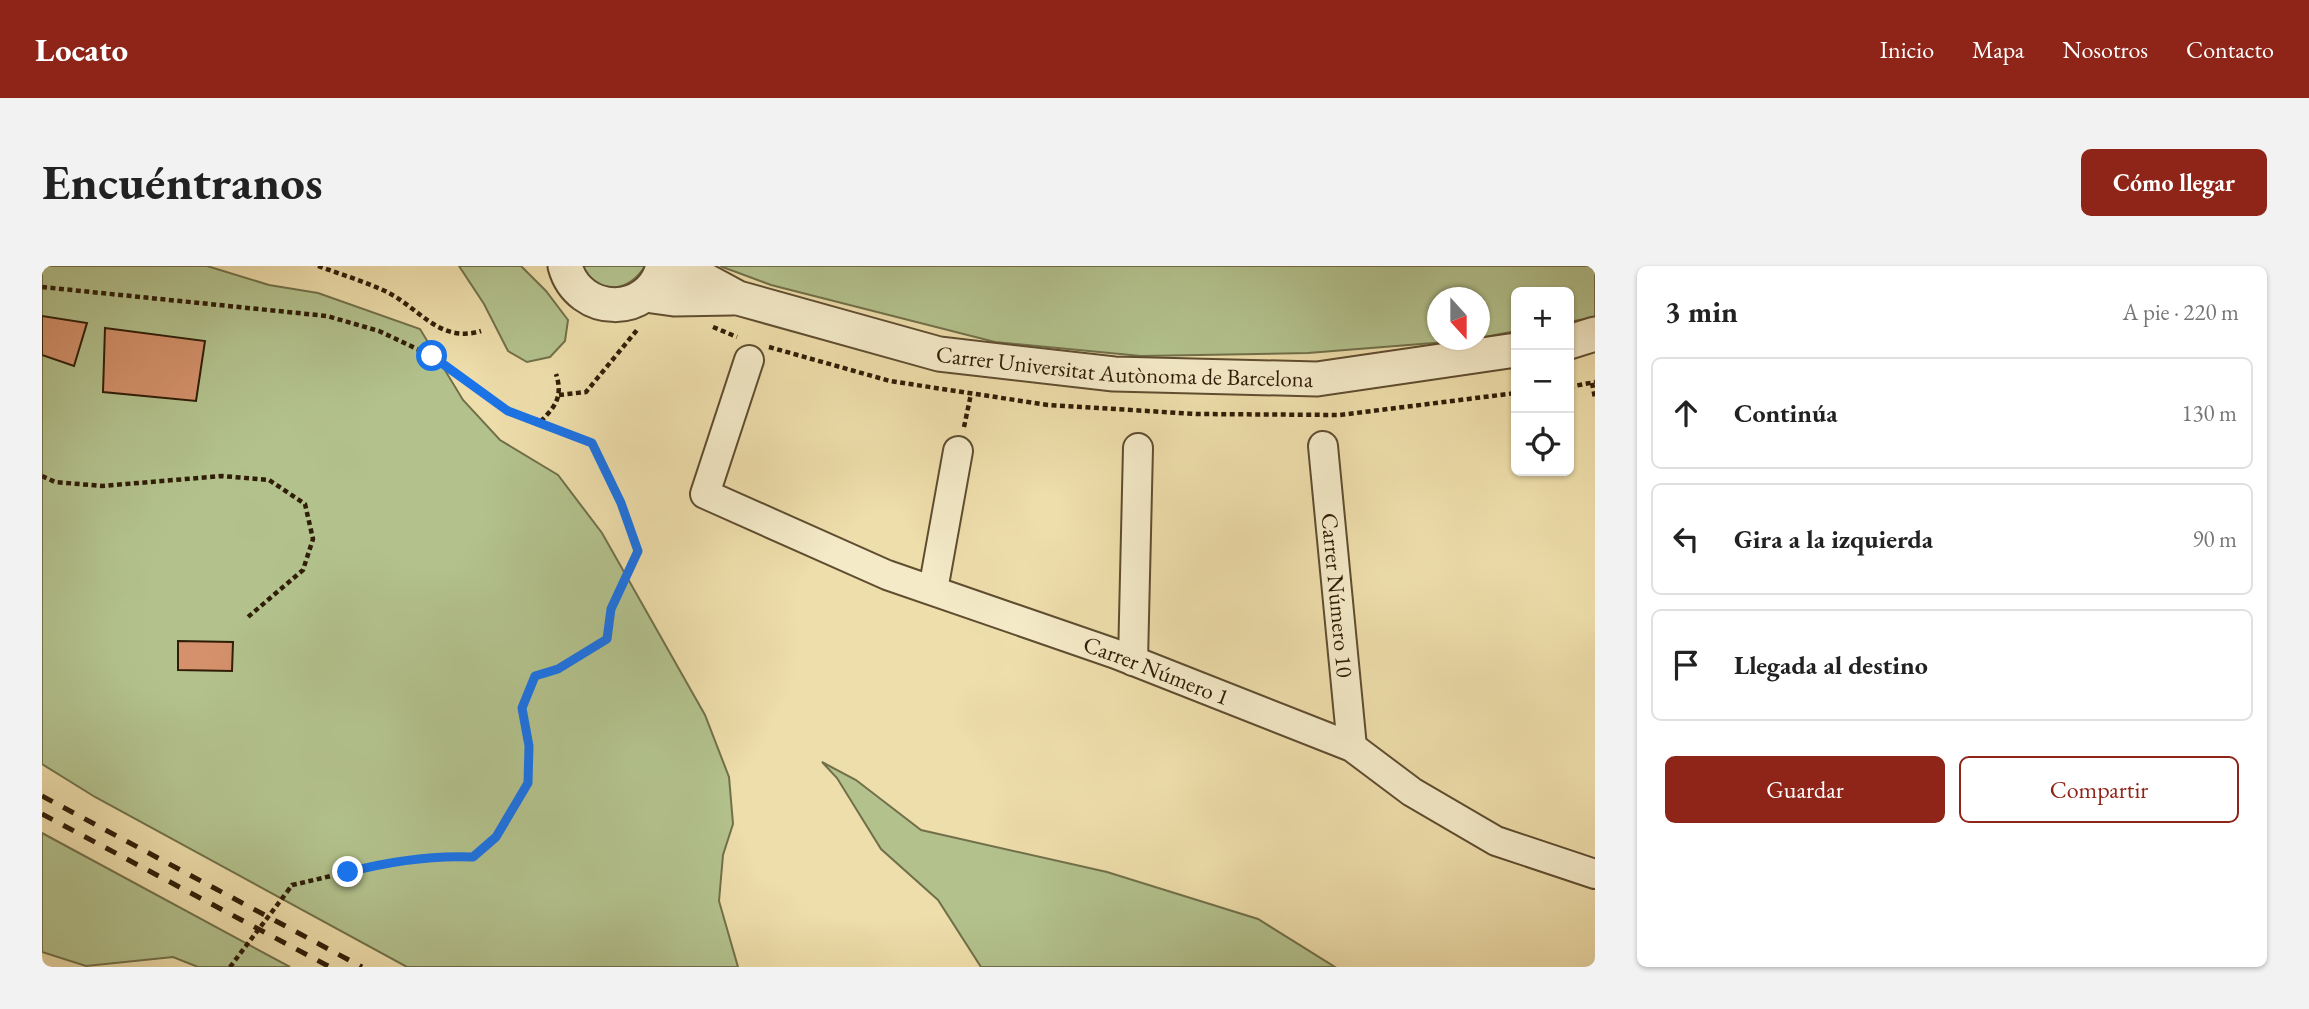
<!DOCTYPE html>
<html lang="es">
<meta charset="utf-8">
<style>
:root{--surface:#fff;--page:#f2f2f2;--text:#222;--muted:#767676;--line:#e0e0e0;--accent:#8f2418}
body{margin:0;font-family:"EB Garamond",serif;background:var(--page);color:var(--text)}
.controls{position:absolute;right:21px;top:21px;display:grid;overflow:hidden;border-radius:10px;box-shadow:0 2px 5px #0004}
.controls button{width:63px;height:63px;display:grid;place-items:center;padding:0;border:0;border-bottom:2px solid var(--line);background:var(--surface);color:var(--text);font:35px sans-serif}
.compass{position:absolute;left:1385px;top:21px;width:63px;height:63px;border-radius:50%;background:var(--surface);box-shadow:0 2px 5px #0004;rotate:159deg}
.stop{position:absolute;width:21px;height:21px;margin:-16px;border:5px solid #1a73e8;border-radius:50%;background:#fff}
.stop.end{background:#1a73e8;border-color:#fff;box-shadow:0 2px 7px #0008}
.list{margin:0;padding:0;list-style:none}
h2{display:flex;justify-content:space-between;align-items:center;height:91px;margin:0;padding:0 28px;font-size:30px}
h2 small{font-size:23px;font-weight:400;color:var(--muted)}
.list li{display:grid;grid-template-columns:46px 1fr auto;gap:21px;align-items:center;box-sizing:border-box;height:112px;margin:0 14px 14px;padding:0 14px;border:2px solid var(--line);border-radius:10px}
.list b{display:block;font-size:26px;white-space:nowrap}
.list em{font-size:23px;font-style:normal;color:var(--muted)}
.actions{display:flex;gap:14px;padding:21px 28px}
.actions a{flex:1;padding:16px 0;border:2px solid var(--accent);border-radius:10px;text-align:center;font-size:24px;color:var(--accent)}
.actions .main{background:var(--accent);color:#fff}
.icon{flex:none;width:38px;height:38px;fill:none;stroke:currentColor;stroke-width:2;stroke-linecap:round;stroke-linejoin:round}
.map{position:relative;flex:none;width:1553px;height:701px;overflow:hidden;border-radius:10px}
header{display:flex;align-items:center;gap:42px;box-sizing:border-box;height:98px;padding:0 35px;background:var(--accent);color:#fff}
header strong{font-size:33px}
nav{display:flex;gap:38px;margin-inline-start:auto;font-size:24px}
.intro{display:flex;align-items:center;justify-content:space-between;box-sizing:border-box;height:168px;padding:0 42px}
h1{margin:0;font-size:49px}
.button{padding:18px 32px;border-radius:10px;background:var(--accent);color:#fff;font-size:24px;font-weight:700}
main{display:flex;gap:42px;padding:0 42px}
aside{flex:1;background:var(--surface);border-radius:10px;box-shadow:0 2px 5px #0004}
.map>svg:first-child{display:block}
.green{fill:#b3c28d;stroke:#71704a;stroke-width:2}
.building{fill:#d4916b;stroke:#2f1d07;stroke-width:2}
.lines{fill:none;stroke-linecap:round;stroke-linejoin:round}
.minor-casing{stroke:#5f4d30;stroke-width:32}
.tertiary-casing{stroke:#5f4d30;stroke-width:37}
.path{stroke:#2f1d07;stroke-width:4.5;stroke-dasharray:5 3.5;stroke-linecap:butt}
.minor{stroke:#f4eac8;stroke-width:28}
.tertiary{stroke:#f4eac8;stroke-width:33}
.rail{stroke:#2f1d07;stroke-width:5;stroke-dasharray:12 12;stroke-linecap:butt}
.path-bridge{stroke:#2f1d07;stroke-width:4.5;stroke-dasharray:5 3.5;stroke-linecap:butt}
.route{stroke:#1a73e8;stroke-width:9}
.labels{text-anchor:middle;stroke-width:5;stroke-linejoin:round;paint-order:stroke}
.street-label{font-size:23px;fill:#2f1d07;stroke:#f4eac8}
</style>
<header>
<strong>Locato</strong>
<nav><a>Inicio</a><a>Mapa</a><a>Nosotros</a><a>Contacto</a></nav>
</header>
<div class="intro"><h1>Encuéntranos</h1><a class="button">Cómo llegar</a></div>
<main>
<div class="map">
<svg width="1553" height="701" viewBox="0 0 1553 701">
<rect width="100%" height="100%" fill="#eedeab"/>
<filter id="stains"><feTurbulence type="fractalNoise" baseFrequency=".00286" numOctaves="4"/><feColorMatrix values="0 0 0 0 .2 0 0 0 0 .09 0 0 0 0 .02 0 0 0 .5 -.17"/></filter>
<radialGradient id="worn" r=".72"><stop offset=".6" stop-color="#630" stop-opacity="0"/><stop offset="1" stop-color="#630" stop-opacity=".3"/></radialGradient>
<g class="green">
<polygon points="0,0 165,0 227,19 276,27 378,63 421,134 458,174 516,209 560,267 663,449 687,511 691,558 681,589 677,635 696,701 365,701 53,531 0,498"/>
<polygon points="417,0 479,0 504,25 526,54 523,75 508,91 485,96 466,85 442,38"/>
<path d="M539 0H603C588 26 553 32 539 0Z"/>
<polygon points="678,0 1553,0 1553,51 1527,56 1527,26 1474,26 1474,65 1438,72 1437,32 1395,32 1395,74 1429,74 1266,87 1099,90 953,76 729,19"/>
<polygon points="780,496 814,514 879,564 1065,606 1216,653 1293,701 939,701 896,634 839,583 795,512"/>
<polygon points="0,567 248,701 156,701 131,691 44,700 0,686"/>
</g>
<g class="building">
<polygon points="0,50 45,57 32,100 0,89"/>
<polygon points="63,62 163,75 154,135 61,126"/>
<polygon points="136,375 191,376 190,405 136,404"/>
</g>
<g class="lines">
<defs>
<g id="minor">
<path id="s1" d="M707 94 663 228 845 309 1074 388 1310 481 1370 526 1454 575 1553 608"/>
<path id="s2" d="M1281 180 1310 481"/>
<polyline points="891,324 916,185"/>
<polyline points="1091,395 1096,182"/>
</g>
<g id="tertiary">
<path d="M523 0C537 51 608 52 621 0"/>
<path id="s3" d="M637 0 696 32 897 88 1072 108 1275 113 1474 84"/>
<polyline points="603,29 632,33 690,32"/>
<polyline points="1527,76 1553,68"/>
</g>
</defs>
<use href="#minor" class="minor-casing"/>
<use href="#tertiary" class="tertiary-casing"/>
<g class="path">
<path d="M276 0C298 8 321 15 343 25 377 41 397 78 439 65"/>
<path d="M0 21 285 50 337 65 390 90 466 145 499 155C514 140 521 130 514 108"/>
<polyline points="671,61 695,71"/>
<polyline points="727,81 848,115 1006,139 1155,148 1298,149 1474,127"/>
<polyline points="1550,117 1553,132"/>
<polyline points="1527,121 1553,116"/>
<polyline points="517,129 544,126 595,64"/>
<polyline points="922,161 929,128"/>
<polyline points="0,210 13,216 60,220 180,210 227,214 263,238 271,273 261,304 206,351"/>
<path d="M245 626 250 619C309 606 370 588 431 591L454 571 486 517 487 480 480 442 493 410 516 403 565 373 569 343 596 285 579 237 550 177 498 155"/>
</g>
<use href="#minor" class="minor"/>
<use href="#tertiary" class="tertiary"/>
<g class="rail">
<polyline points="0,530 320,701"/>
<polyline points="0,548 288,701"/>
</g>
<polyline class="path-bridge" points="188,701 245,626"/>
</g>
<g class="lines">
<path class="route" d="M306 606C345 596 390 589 431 591L454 571 486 517 487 480 480 442 493 410 516 403 565 373 569 343 596 285 579 237 550 177 466 145 390 90"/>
</g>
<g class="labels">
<g class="street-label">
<text dy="8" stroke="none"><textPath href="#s3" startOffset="462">Carrer Universitat Autònoma de Barcelona</textPath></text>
<text dy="8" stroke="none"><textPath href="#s2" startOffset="150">Carrer Número 10</textPath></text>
<text dy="8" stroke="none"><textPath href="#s1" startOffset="626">Carrer Número 1</textPath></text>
</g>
</g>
<rect width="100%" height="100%" filter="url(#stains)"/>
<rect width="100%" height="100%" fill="url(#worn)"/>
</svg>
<div class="controls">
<button>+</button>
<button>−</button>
<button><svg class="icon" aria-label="locate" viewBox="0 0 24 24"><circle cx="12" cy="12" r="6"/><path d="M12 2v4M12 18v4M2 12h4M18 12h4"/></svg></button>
</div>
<svg class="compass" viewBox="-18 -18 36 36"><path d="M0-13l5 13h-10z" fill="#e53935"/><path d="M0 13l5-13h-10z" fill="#767676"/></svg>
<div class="stop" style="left:390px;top:90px"></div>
<div class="stop end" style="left:306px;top:606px"></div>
</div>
<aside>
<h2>3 min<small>A pie · 220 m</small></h2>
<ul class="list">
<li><svg class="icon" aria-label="ahead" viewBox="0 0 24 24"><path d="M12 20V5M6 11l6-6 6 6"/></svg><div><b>Continúa</b></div><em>130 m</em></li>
<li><svg class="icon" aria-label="left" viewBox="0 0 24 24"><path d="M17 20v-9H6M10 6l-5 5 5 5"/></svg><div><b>Gira a la izquierda</b></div><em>90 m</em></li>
<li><svg class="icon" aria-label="arrive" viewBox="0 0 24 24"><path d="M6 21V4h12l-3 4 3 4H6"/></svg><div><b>Llegada al destino</b></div></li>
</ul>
<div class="actions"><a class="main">Guardar</a><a>Compartir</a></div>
</aside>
</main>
